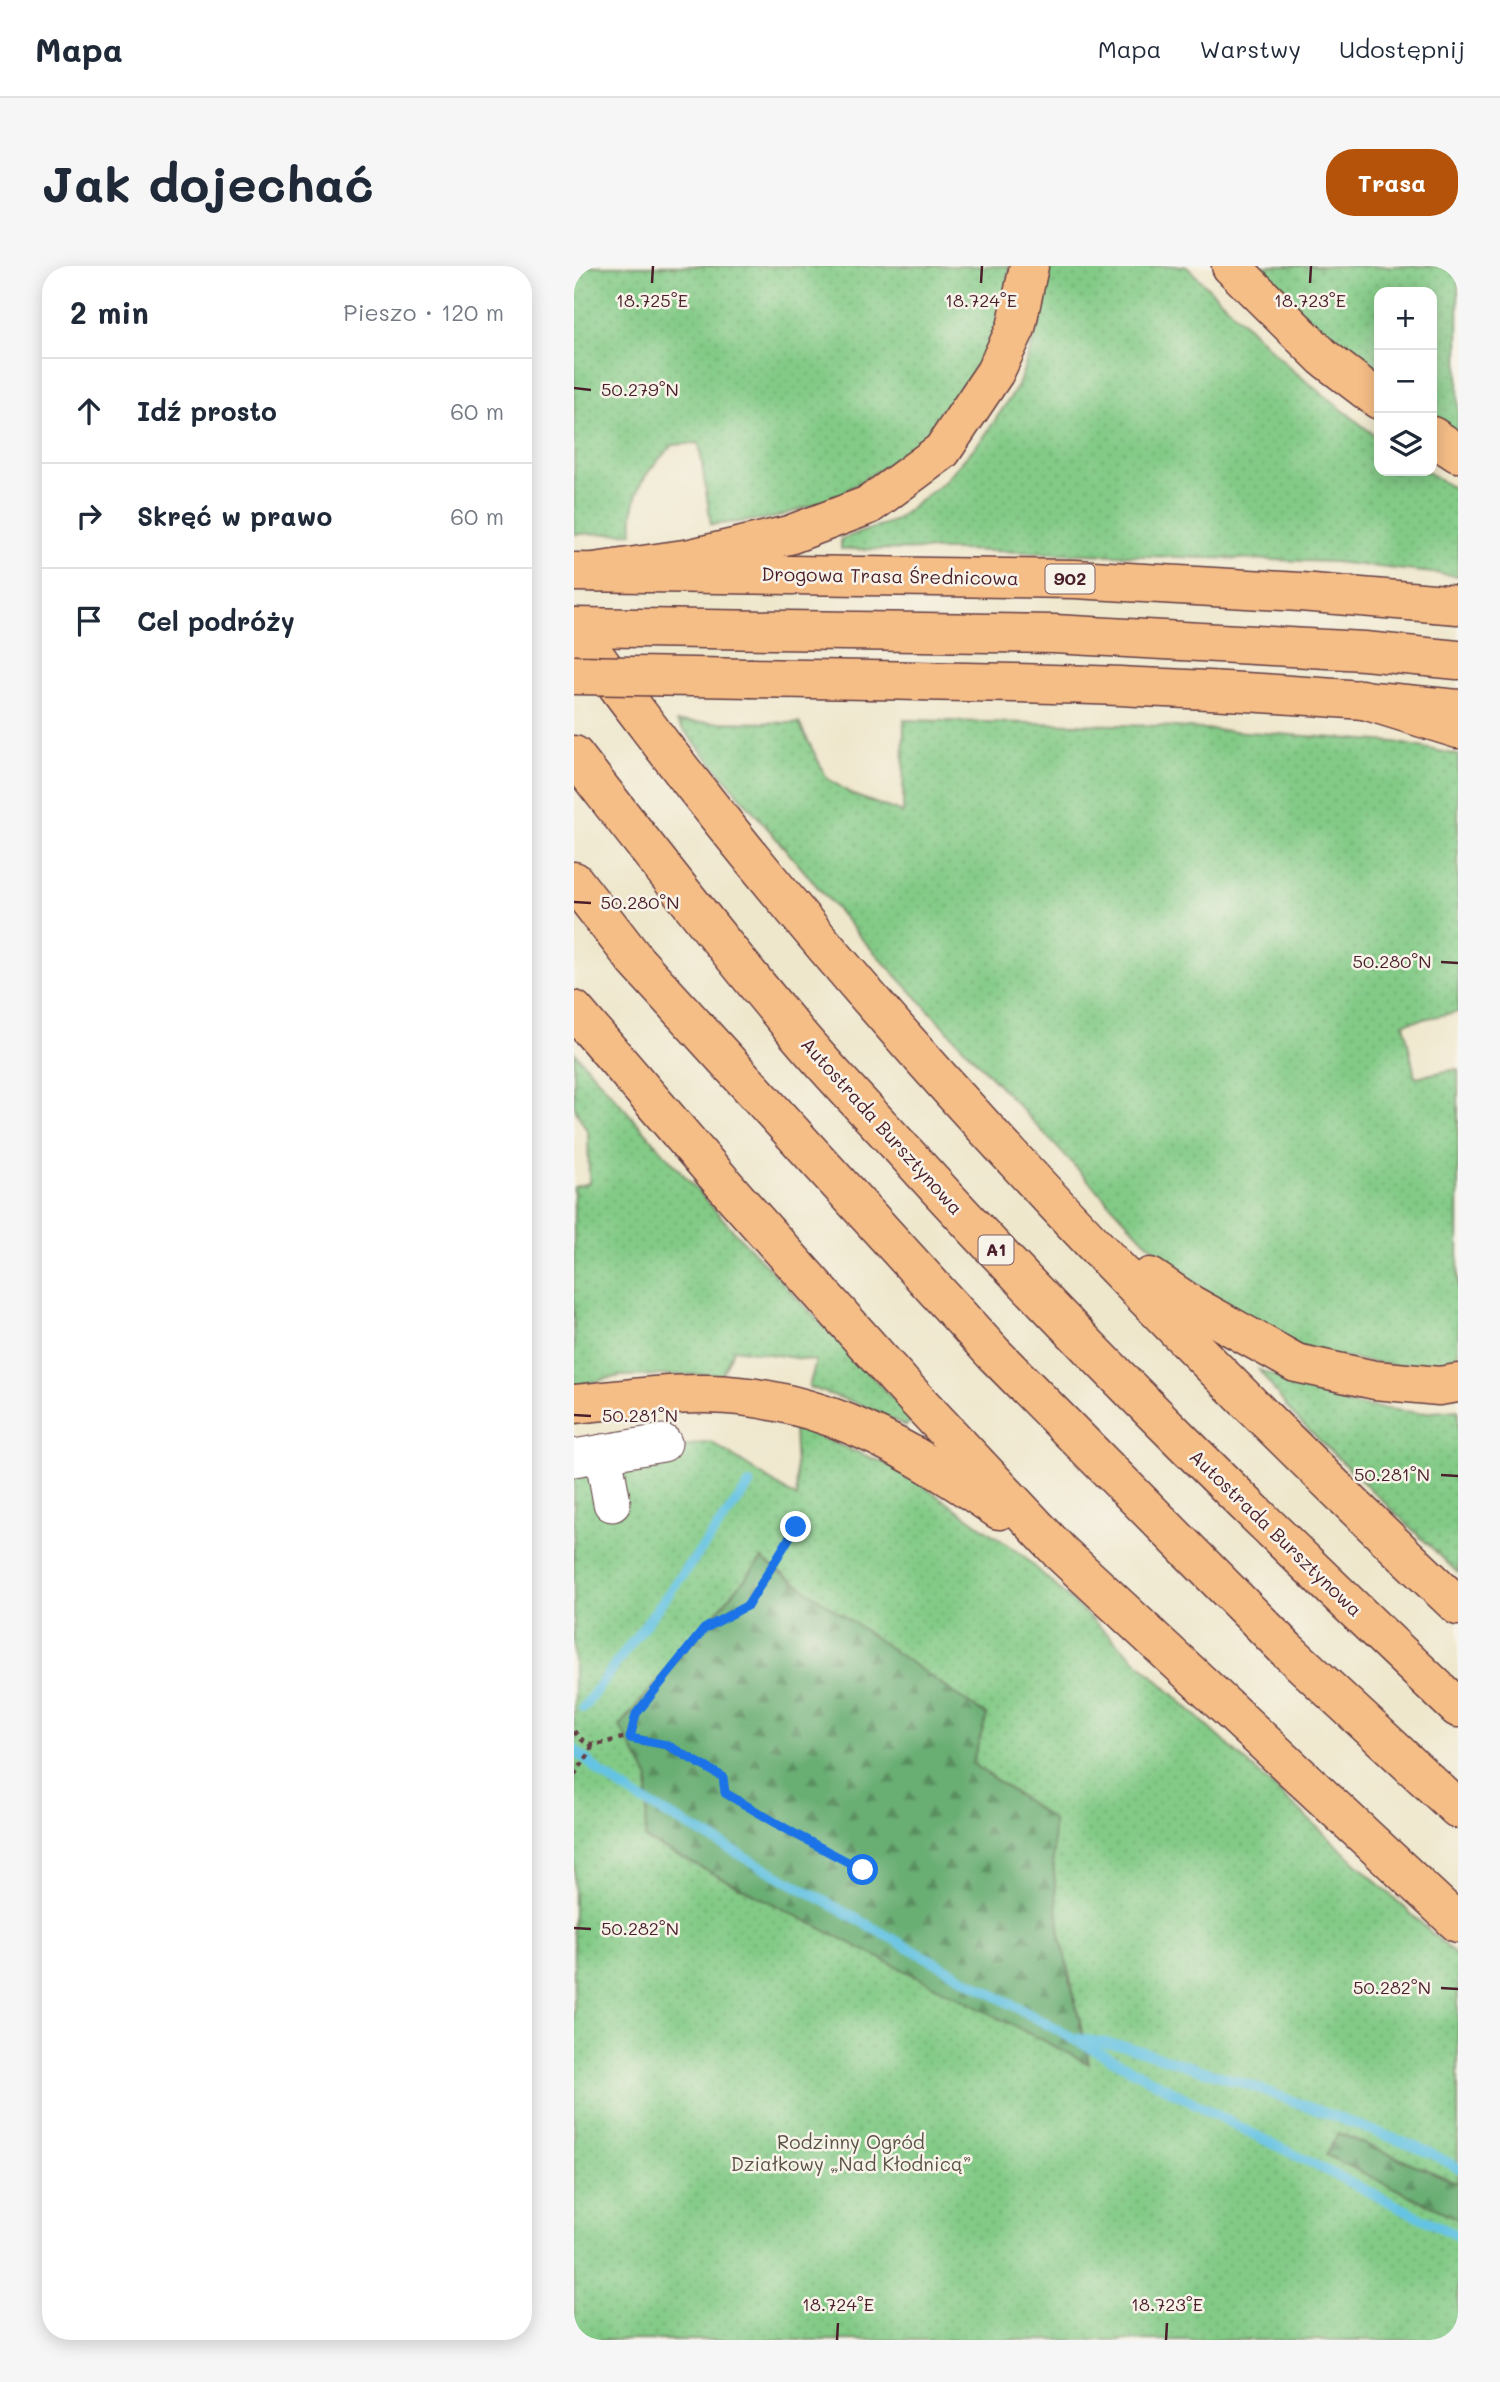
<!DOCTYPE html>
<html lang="pl">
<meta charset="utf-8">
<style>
:root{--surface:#fff;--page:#f6f6f7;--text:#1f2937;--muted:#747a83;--line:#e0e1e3;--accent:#b45309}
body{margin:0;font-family:Mali,sans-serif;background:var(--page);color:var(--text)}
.controls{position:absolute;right:21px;top:21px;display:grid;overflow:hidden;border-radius:14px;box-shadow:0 4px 18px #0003}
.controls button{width:63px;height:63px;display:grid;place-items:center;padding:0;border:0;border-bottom:2px solid var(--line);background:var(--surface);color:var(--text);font:35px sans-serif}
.stop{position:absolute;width:21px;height:21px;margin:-16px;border:5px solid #1a73e8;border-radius:50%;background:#fff}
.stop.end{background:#1a73e8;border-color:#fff;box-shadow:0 2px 7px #0008}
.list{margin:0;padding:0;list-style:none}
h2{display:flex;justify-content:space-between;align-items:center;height:91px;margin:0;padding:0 28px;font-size:30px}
h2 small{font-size:23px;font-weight:400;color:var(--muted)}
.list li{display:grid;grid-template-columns:46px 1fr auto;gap:21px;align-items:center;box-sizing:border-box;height:105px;padding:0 28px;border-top:2px solid var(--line)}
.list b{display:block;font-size:26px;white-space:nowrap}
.list em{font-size:23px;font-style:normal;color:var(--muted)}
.icon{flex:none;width:38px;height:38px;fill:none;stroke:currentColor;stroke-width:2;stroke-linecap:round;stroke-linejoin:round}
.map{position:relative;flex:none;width:884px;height:2074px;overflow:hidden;border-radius:28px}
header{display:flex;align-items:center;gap:42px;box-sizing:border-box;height:98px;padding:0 35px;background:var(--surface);border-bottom:2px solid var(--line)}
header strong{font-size:33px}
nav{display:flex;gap:38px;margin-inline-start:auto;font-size:24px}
.intro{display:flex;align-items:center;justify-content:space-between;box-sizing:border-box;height:168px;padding:0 42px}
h1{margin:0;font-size:49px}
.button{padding:18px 32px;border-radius:28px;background:var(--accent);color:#fff;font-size:24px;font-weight:700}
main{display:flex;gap:42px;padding:0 42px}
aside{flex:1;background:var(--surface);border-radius:28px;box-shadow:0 4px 18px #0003}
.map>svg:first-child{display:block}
.green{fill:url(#green-dots);stroke:#667458;stroke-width:2;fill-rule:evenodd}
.forest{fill:url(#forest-firs);stroke:#5a664f;stroke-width:2}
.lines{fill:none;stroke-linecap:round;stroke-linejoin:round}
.stream{stroke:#65c3e3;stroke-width:10}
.minor-casing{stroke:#633d43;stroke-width:39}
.major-casing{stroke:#633d43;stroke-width:41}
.highway-casing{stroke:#633d43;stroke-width:41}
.path{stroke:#633d43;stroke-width:4.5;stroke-dasharray:5 5;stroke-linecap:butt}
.minor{stroke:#fff;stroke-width:37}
.major{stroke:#f6be87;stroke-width:38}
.highway{stroke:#f6be87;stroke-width:38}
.major-bridge-casing{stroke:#633d43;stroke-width:41;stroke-linecap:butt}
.major-bridge{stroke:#f6be87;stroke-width:38}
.route{stroke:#1a73e8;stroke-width:9}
.ticks{fill:none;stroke:#4a1f2b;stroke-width:2.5}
.labels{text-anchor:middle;stroke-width:5;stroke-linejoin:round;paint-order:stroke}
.shield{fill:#f7f3e8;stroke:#7e5f64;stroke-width:2}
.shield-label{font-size:18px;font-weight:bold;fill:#4a1f2b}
.street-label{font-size:19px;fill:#4a1f2b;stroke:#f7f3e8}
.park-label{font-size:19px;fill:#5b5246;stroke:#f7f3e8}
.ticks-label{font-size:18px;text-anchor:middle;fill:#4a1f2b;stroke:#f7f3e8;stroke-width:5;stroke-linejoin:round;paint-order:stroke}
</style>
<header>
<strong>Mapa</strong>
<nav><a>Mapa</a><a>Warstwy</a><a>Udostępnij</a></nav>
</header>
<div class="intro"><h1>Jak dojechać</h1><a class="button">Trasa</a></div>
<main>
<aside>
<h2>2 min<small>Pieszo · 120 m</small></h2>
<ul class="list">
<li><svg class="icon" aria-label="ahead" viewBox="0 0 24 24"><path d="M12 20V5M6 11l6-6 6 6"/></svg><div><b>Idź prosto</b></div><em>60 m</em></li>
<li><svg class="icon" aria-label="right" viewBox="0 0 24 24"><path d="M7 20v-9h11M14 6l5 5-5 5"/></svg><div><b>Skręć w prawo</b></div><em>60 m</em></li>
<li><svg class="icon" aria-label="arrive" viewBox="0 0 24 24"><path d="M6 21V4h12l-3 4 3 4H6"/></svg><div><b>Cel podróży</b></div></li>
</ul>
</aside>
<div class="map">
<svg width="884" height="2074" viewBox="0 0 884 2074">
<defs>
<pattern id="green-dots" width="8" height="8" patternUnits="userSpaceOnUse" patternTransform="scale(1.75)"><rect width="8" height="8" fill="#82ca86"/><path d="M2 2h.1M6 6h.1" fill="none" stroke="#72ad74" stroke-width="1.8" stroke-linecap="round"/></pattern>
<pattern id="forest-firs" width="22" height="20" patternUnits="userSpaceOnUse" patternTransform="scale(1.75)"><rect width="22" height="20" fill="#69ae73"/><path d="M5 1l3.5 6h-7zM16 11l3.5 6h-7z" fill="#588d5f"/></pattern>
</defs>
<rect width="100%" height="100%" fill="#f7f3e8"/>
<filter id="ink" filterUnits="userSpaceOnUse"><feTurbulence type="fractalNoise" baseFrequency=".0143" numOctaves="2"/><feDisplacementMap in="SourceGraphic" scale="14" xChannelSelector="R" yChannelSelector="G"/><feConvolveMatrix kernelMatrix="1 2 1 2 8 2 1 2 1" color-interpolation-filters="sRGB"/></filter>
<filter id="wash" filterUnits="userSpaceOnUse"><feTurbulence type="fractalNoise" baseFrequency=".00686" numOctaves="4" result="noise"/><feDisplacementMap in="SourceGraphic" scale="28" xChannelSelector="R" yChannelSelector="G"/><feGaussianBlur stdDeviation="1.57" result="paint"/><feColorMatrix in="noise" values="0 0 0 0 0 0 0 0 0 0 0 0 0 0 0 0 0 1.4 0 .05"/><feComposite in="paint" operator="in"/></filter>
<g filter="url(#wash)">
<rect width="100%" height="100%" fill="#efe7cc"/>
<g class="green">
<path d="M0 0H435L433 51 358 170 261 232 199 252 137 259 125 177 99 179C70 207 56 225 59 267L0 268Z"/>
<polygon points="476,0 612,0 716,102 805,173 805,205 851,205 884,225 884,310 760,296 386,284 267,283 267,273 320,255 369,217 409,172 444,120 466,55"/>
<polygon points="677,0 884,0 884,175 858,157 858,26 805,26 805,118"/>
<polygon points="330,454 585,460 821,476 884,489 884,746 830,757 841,811 884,803 884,1104 863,1106 733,1086 660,1049 570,974 288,673 103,456 225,457 253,512 279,529 329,547"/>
<polygon points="0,786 157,962 338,1153 332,1160 288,1139 235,1121 242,1095 160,1083 148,1108 46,1110 0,1120 0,921 15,917 14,866 2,845 0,838"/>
<polygon points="685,1104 773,1138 845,1147 884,1144 884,1307 719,1149"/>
<path d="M220 1161 325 1203 448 1289 884 1691V1917L765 1867 752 1888 884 1953V2074H0V1197L137 1176 223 1232ZM188 1293 398 1497 479 1554V1596L485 1663 515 1797 71 1573 75 1513 46 1459Z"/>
</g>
<g class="forest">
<polygon points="188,1293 413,1450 398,1497 479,1554 479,1596 485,1663 515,1798 71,1573 75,1513 46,1460"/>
<polygon points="764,1867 884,1917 884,1953 752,1889"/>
</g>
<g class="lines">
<g class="stream">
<polyline points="9,1442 176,1218"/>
<polyline points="0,1483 28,1508 64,1532 498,1772 673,1865 884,1970"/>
<polyline points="505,1773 551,1780 675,1819 808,1868 857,1887 884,1902"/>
</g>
</g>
</g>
<g filter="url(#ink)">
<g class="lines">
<defs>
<g id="minor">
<polyline points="29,1187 38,1237"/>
<polyline points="0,1192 89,1177"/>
</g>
<g id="major">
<polyline points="0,306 501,313 726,326 884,339"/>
<polyline points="0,361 480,368 790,385 884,394"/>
<path d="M178 412C414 416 649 418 884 443"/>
</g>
<g id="highway">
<polyline points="657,0 750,92 805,134"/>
<polyline points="858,170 884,187"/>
<polyline points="20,306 117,292 215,269 295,239 368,185 421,106 442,62 455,0"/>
<path d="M0 361C258 718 565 1037 884 1340"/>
<polyline points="787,433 884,463"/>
<path d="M0 489C73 582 145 675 221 765 261 813 306 858 348 905 519 1092 700 1268 884 1442"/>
<polyline points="0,615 62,695 420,1088 713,1384 884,1543"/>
<polyline points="0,744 161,931 327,1117 486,1286 884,1657"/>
<polyline points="576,1011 616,1038 722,1097 801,1114 865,1120 884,1117"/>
<path d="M0 1138C44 1134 89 1127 133 1128 248 1130 334 1182 425 1244"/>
</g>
</defs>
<use href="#minor" class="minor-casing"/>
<use href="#major" class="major-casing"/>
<use href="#highway" class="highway-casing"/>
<g class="path">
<path d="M0 1465C19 1492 35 1469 59 1472 93 1477 119 1494 149 1511L151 1526 221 1568 289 1604"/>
<polyline points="56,1472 62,1448 130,1363 174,1339 222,1261"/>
<polyline points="0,1509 16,1487 18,1479"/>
</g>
<use href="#minor" class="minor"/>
<use href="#major" class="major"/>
<use href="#highway" class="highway"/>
<defs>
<polyline id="major-bridge" points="0,409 178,412"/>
</defs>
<use href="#major-bridge" class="major-bridge-casing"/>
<use href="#major-bridge" class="major-bridge"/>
</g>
</g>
<g class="lines" filter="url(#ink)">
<polyline class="route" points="222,1261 174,1339 130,1363 62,1448 56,1472 93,1479 149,1511 151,1527 221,1568 289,1604"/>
</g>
<path class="ticks" d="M78 17 79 0M407 17 408 0M736 17 737 0M0 122 17 124M0 636 17 637M867 696 884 697M0 1149 17 1150M867 1209 884 1210M0 1662 17 1663M867 1722 884 1723M263 2074 264 2057M592 2074 593 2057"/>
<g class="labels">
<g class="shield">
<rect x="471.5" y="298.5" width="49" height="29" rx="5"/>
<rect x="404.5" y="969.5" width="35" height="29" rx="5"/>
</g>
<g class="shield-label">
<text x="496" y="319">902</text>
<text x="422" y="990">A1</text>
</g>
<g class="street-label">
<text transform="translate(316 310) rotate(1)" y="7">Drogowa Trasa Średnicowa</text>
<text transform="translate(308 860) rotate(48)" y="7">Autostrada Bursztynowa</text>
<text transform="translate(702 1267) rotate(44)" y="7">Autostrada Bursztynowa</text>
</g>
<g class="park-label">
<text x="277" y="1883">Rodzinny Ogród<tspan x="277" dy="22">Działkowy „Nad Kłodnicą”</tspan></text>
</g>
</g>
<g class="ticks-label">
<text x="78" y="41">18.725°E</text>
<text x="407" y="41">18.724°E</text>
<text x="736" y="41">18.723°E</text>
<text x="66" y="130">50.279°N</text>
<text x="66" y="643">50.280°N</text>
<text x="818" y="702">50.280°N</text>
<text x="66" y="1156">50.281°N</text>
<text x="818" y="1215">50.281°N</text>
<text x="66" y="1669">50.282°N</text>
<text x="818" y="1728">50.282°N</text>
<text x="264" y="2045">18.724°E</text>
<text x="593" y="2045">18.723°E</text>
</g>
</svg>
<div class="controls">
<button>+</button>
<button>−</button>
<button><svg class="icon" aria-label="layers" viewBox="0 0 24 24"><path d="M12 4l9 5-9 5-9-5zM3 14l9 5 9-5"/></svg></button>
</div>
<div class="stop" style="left:289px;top:1604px"></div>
<div class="stop end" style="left:222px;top:1261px"></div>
</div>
</main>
